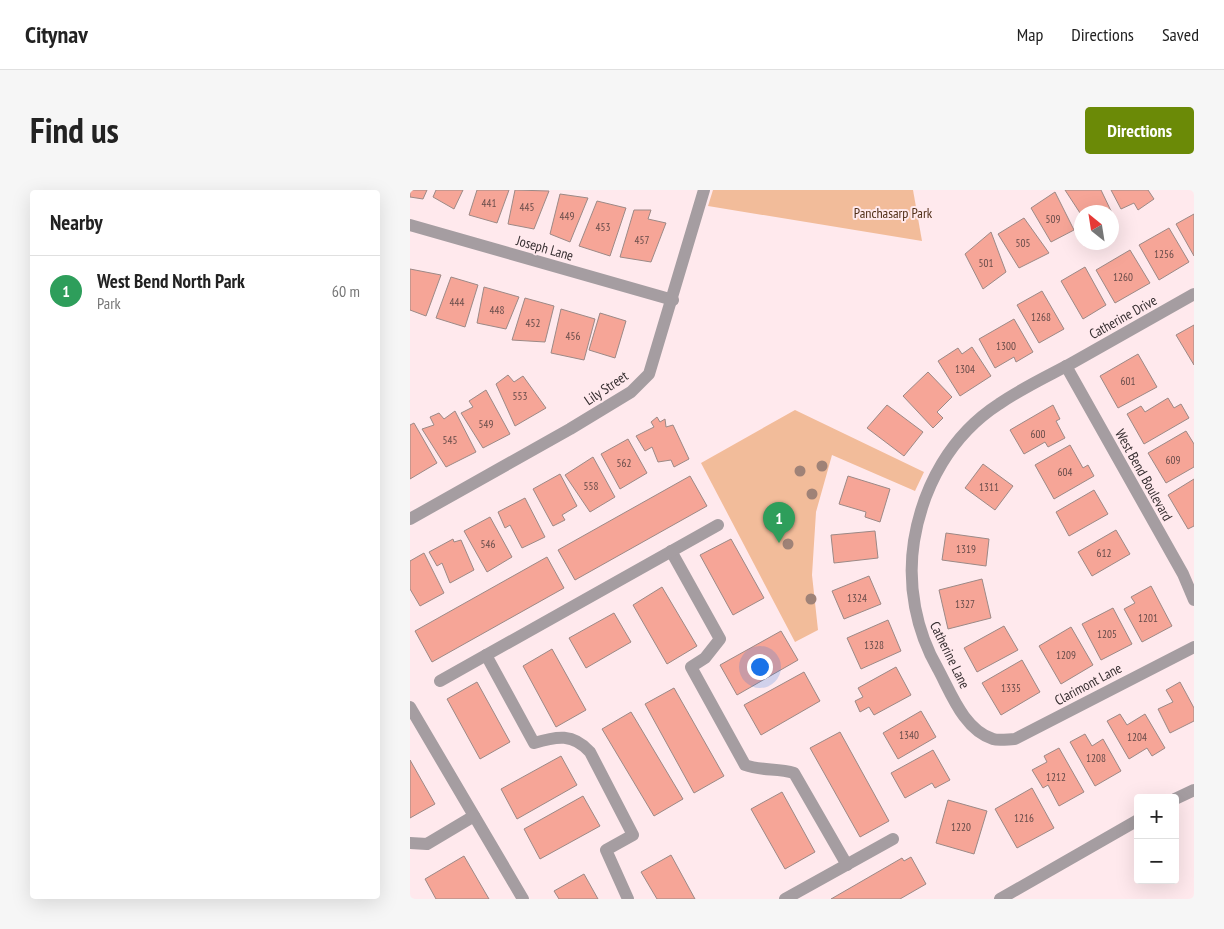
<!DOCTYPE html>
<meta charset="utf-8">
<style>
:root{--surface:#fff;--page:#f6f6f6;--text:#222;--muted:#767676;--line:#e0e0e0;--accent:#6b8a07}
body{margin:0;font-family:"PT Sans Narrow",sans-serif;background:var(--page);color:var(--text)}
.controls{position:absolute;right:15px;bottom:15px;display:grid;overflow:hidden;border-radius:5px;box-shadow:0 5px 20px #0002}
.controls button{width:45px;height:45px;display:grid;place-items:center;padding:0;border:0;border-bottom:1px solid var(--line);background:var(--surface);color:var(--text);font:25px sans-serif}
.compass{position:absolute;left:664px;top:15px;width:45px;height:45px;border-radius:50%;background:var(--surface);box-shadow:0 5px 20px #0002;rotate:330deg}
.you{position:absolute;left:349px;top:476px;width:18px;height:18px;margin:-12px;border:4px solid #fff;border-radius:50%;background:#1a73e8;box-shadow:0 0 0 8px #1a73e833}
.badge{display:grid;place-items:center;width:32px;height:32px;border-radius:50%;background:var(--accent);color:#fff;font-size:16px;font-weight:700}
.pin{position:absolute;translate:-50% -41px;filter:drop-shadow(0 1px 2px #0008)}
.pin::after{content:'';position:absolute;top:26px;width:18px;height:15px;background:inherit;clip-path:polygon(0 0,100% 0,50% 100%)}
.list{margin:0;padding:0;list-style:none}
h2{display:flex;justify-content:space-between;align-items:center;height:65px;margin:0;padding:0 20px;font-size:21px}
h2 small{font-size:16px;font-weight:400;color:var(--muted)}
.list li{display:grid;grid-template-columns:32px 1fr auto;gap:15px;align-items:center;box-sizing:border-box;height:70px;padding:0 20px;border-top:1px solid var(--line)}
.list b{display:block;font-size:19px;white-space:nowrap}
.list p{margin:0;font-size:16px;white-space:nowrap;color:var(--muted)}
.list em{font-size:16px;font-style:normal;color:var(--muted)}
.map{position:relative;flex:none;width:784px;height:709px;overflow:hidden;border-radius:5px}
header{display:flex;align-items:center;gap:30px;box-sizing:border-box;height:70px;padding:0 25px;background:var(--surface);border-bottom:1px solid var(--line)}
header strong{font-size:24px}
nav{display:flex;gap:28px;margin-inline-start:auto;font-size:18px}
.intro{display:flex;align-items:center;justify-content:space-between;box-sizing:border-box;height:120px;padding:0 30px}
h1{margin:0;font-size:35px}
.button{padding:12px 22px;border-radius:5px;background:var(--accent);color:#fff;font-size:18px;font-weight:700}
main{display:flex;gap:30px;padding:0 30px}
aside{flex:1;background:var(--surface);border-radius:5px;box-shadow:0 5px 20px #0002}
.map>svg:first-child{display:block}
.green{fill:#f2bc9a}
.building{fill:#f6a597;stroke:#9c8986}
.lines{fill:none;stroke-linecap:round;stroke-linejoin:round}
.minor{stroke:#a59da1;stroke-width:12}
.tree{fill:#9f8277}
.labels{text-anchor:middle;stroke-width:4;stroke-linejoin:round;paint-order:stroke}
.number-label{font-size:11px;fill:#674c4a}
.park-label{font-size:14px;fill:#502e17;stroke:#ffe9ed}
.street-label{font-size:14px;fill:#372f31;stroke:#ffe9ed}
</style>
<header>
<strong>Citynav</strong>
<nav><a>Map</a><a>Directions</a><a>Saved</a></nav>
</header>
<div class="intro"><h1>Find us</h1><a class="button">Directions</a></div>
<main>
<aside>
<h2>Nearby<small></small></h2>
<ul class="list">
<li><span class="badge" style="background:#2e9e5b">1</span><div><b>West Bend North Park</b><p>Park</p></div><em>60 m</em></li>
</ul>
</aside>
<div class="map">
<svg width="784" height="709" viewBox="0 0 784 709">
<rect width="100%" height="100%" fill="#ffe9ed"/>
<g class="green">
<polygon points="303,0 503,0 512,51 298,16"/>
<polygon points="385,220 514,282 505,301 422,265 406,322 402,385 408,440 385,452 291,273"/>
</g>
<g class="building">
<polygon points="0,0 17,0 13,9 0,7"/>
<polygon points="26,0 53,0 44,19 23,7"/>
<polygon points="67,0 99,0 87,33 59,25"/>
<polygon points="105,0 139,1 124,39 98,34"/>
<polygon points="655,0 691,0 702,23 672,22 672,26"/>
<polygon points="701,0 738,0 744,9 728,20 724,13 711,19"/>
<polygon points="645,2 664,40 641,52 621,18"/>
<polygon points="150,4 178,8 160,52 140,44"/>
<polygon points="187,11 216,18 200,66 169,56"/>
<polygon points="224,20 241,20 238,29 256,33 241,72 210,67"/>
<polygon points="784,24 784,66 766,34"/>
<polygon points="614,28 639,63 609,78 588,44"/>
<polygon points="759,38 779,72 749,90 729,55"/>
<polygon points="581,42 596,82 573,99 555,64"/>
<polygon points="720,60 740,93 705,113 686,80"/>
<polygon points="675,77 696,115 673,129 651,91"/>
<polygon points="0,79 31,85 16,126 0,120"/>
<polygon points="41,87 68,95 55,137 26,128"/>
<polygon points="74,97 109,107 96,139 67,133"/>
<polygon points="632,101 654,139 629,153 607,115"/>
<polygon points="115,108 144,116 135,152 102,150"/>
<polygon points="151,119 185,129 174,170 141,163"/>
<polygon points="190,123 216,131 205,168 179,160"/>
<polygon points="604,129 623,162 606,172 604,167 585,178 569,149"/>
<polygon points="784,135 784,175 766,145"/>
<polygon points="562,157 581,186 550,206 528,171 548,158 552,164"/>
<polygon points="728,164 747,197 708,218 690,186"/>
<polygon points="518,182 542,207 527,222 533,228 523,238 493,206"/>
<polygon points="98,185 104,192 113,186 136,218 105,236 86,194"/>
<polygon points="76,200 100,244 73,258 51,223 63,217 59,211"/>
<polygon points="758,208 764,218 771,214 779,228 734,254 717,224 731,216 735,222"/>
<polygon points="477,215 513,242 494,266 457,238"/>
<polygon points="643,215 650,229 646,231 655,248 638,257 635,252 614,264 600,240"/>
<polygon points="45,221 66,262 36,277 12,239 24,235 20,227 29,223 34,229"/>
<polygon points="247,227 250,232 255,229 256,237 263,235 279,269 264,277 261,270 248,272 242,257 235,261 226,246 244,237 241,232"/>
<polygon points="4,233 27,273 0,289 0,235"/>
<polygon points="776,241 784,254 784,277 756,293 738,263"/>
<polygon points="218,249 237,283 210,299 191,264"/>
<polygon points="660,255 673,278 678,275 684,286 644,309 625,275"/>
<polygon points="183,267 205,307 180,322 155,285"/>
<polygon points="573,274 603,296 585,320 555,298"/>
<polygon points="150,284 167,316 152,325 155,330 143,336 123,299"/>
<polygon points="280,286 297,316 165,390 148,360"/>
<polygon points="438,286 480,299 470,332 455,327 456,322 429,314"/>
<polygon points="784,289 784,336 778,339 758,305"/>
<polygon points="684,300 698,324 659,346 646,322"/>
<polygon points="115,308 135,347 112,358 100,335 95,338 88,322"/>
<polygon points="80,327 102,367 77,382 54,341"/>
<polygon points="706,340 720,364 682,386 668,362"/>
<polygon points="465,341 468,368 424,373 421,345"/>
<polygon points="536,343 579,349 576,376 532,370"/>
<polygon points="43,349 44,352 51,350 64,380 40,393 32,373 27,376 19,362"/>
<polygon points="321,349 354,408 323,425 290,365"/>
<polygon points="14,363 34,403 10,416 0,399 0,371"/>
<polygon points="137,367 154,398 22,472 5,441"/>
<polygon points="459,386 471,414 434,429 422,401"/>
<polygon points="572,389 581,428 538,439 529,400"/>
<polygon points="741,396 762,436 732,452 714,419 725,413 721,407"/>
<polygon points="252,397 287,456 257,474 223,415"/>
<polygon points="703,418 722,454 691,470 672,434"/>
<polygon points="204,423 221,452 176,478 159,448"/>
<polygon points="478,430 491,461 451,479 437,448"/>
<polygon points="594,436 608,460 567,482 554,458"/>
<polygon points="661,437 683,475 651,494 629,456"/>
<polygon points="371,441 388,470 327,505 310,475"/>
<polygon points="142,459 176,520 146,537 113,476"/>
<polygon points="612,470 630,502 591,525 572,493"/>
<polygon points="486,477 501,505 464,525 459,517 450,522 445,511 453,507 448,498"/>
<polygon points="394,482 410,511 351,545 334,515"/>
<polygon points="67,492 100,552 70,569 37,509"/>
<polygon points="770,492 784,518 784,531 760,543 748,519 763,512 756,500"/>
<polygon points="264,498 314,586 284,603 235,514"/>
<polygon points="511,521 526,547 488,569 473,543"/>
<polygon points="221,522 273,609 244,626 192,539"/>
<polygon points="710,524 717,535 735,524 755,558 742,566 737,558 719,569 697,531"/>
<polygon points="430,542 479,631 450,647 400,558"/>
<polygon points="675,544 682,556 693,549 711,581 685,596 660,552"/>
<polygon points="649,558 674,602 649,616 638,595 633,598 622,580 637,572 634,566"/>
<polygon points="523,560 540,590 525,598 522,593 495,608 481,583"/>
<polygon points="151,566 167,595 107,629 91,599"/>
<polygon points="0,570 25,614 0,628"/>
<polygon points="622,598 644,638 607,658 585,619"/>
<polygon points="372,602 405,662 375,679 341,619"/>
<polygon points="173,606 190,636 130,669 114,639"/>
<polygon points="538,610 577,621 564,664 526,653"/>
<polygon points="261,665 285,709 247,709 231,682"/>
<polygon points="54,666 79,709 26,709 15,689"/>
<polygon points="501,667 516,694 490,709 421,709 492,668 494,671"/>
<polygon points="174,684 188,709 149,709 144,701"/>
</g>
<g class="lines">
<g class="minor">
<polyline points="0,35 263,110"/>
<path d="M784 104C743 127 702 150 662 173 638 186 612 198 589 214 541 245 513 296 504 351 497 395 506 441 528 479 541 503 554 540 583 549 589 551 599 549 605 549L784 457"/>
<polyline points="656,176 773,384 784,410"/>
<polyline points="0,329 160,239 221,202 239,184 294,0"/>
<path d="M261 361 310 449 295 468 281 477 335 575C351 581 368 578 384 583L437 675"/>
<path d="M76 465 124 553C147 546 163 543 180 562L223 645 196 660 218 709"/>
<polyline points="30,491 308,335"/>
<polyline points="0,517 113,709"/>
<polyline points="765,609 784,600"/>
<polyline points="0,653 17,654 64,626"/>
<polyline points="375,709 483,649"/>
<polyline points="590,709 728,630"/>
</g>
</g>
<g class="tree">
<circle cx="412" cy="276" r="5.5"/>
<circle cx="390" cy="281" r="5.5"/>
<circle cx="402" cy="304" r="5.5"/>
<circle cx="360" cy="334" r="5.5"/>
<circle cx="378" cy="354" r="5.5"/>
<circle cx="401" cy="409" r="5.5"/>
</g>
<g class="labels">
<g class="number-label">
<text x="79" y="17">441</text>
<text x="117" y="21">445</text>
<text x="157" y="30">449</text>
<text x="643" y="33">509</text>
<text x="193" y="41">453</text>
<text x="232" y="54">457</text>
<text x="613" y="57">505</text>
<text x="754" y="68">1256</text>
<text x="576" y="77">501</text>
<text x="713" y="91">1260</text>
<text x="47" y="116">444</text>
<text x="87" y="124">448</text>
<text x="631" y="131">1268</text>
<text x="123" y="137">452</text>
<text x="163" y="150">456</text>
<text x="596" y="160">1300</text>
<text x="555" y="183">1304</text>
<text x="718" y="195">601</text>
<text x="110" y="210">553</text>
<text x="76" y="238">549</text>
<text x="628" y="248">600</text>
<text x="40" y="254">545</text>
<text x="763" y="274">609</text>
<text x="214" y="277">562</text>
<text x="655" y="286">604</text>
<text x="181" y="300">558</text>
<text x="579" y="301">1311</text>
<text x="78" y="358">546</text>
<text x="556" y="363">1319</text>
<text x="694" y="367">612</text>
<text x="447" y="412">1324</text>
<text x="555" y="418">1327</text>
<text x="738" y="432">1201</text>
<text x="697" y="448">1205</text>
<text x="464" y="459">1328</text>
<text x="656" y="469">1209</text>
<text x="601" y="502">1335</text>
<text x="499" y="549">1340</text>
<text x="727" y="551">1204</text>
<text x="686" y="572">1208</text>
<text x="646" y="591">1212</text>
<text x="614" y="632">1216</text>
<text x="551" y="641">1220</text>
</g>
<g class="park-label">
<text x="483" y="28">Panchasarp Park</text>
</g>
<g class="street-label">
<text transform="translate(135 58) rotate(16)" y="5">Joseph Lane</text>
<text transform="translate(713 127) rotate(-29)" y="5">Catherine Drive</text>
<text transform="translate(196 198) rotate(-34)" y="5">Lily Street</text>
<text transform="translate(734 285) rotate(61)" y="5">West Bend Boulevard</text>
<text transform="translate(540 465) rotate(64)" y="5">Catherine Lane</text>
<text transform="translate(678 494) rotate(-28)" y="5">Clarimont Lane</text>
</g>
</g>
</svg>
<div class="controls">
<button>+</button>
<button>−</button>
</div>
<svg class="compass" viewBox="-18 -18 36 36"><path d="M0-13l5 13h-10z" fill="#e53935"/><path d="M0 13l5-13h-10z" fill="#767676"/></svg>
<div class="you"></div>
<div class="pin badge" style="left:369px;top:353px;background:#2e9e5b">1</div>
</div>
</main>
